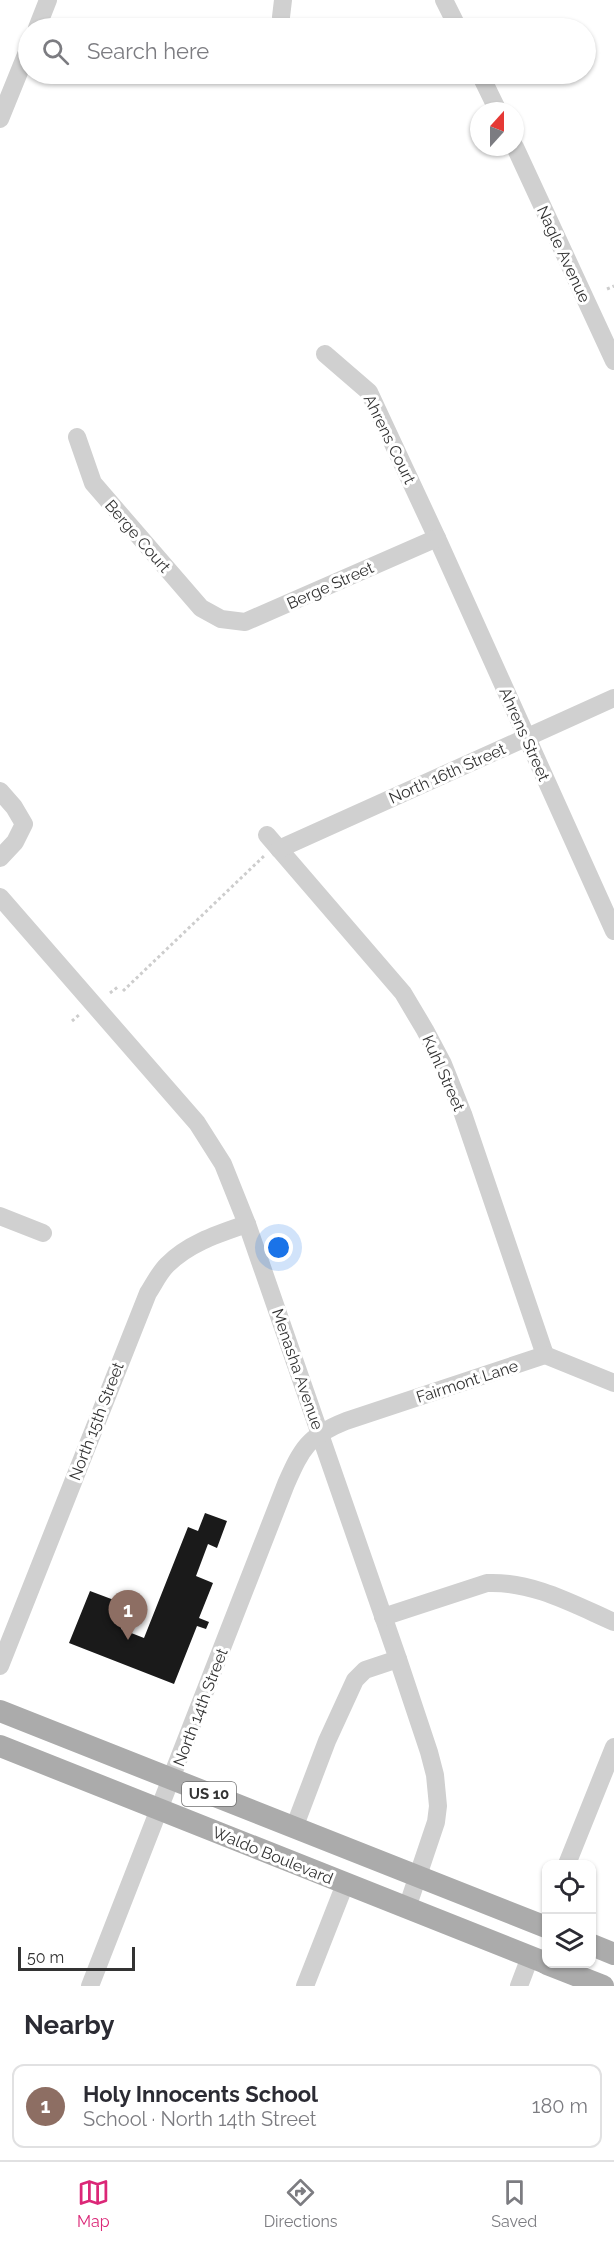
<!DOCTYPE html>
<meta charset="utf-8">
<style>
:root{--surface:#fff;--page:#f7f7f7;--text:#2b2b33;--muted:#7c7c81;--line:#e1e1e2;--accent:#db2777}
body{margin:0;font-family:Raleway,sans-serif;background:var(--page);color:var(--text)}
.controls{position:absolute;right:18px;bottom:18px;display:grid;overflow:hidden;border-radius:12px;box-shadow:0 2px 4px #0004}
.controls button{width:54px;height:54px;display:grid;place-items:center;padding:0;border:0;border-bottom:2px solid var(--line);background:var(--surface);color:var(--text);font:30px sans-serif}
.compass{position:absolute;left:470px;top:102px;width:54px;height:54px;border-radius:50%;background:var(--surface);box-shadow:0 2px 4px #0004;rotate:21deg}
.scale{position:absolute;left:18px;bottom:15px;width:117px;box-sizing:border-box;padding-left:6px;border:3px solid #333;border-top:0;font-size:16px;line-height:21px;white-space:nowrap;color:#333;-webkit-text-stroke:4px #fff;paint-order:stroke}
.you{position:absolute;left:279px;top:1248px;width:21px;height:21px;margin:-15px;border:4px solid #fff;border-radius:50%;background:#1a73e8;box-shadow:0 0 0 9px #1a73e833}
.badge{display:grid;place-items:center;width:39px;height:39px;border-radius:50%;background:var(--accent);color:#fff;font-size:20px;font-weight:700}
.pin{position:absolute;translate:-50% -50px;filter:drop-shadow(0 2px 3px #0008)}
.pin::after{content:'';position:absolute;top:32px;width:21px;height:18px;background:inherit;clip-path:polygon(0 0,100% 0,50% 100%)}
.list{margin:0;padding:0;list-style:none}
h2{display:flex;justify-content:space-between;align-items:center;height:78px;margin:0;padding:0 24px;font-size:26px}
h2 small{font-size:20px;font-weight:400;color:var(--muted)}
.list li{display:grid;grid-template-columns:39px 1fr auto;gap:18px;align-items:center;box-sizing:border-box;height:84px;margin:0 12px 12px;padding:0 12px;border:2px solid var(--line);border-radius:12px}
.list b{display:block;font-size:22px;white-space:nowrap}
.list p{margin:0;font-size:20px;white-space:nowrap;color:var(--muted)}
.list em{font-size:20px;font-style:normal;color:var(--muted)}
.icon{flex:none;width:33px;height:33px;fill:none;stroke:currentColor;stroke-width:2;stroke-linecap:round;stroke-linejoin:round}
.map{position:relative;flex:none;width:614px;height:1986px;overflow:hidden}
.search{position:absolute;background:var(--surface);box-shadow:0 2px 4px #0004;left:18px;right:18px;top:18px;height:66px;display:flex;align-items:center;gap:15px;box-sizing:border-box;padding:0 21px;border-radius:33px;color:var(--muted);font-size:22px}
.sheet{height:174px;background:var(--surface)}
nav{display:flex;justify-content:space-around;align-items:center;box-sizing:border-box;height:84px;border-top:2px solid var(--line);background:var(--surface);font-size:16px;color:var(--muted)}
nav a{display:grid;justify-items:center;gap:3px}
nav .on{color:var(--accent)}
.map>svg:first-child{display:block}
.building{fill:#1a1a1a}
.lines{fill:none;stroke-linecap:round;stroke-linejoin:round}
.path{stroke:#cdcdcd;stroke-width:3;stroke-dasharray:3 3;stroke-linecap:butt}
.minor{stroke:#d0d0d0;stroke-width:18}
.major{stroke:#ababab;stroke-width:22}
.labels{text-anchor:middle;stroke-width:6;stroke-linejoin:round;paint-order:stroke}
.shield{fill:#fff;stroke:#707070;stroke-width:1.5}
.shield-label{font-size:15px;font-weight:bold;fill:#333}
.street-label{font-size:16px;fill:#333;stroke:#fff}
</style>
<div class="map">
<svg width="614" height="1986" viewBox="0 0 614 1986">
<rect width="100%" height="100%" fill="#fff"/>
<polygon class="building" points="205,1513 227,1521 217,1548 208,1544 196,1576 213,1583 199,1618 209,1622 206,1629 197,1626 174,1684 69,1643 90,1591 130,1606 121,1629 144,1638 188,1527 198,1531"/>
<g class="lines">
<g class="path">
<polyline points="607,289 614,286"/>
<polyline points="123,991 264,856"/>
<polyline points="110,993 119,986"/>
<polyline points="72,1021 80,1014"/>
</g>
<g class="minor">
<polyline points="444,0 458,28"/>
<polyline points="281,17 283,0"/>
<polyline points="37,28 48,0"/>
<polyline points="480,74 498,111"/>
<polyline points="0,119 28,50"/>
<polyline points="515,147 614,361"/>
<polyline points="325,354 369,392 437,538 614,931"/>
<polyline points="77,437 93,483 201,608 221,619 245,622 437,538"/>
<polyline points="0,791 14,807 24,824 15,842 0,858"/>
<polyline points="267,835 403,993 425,1030 443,1064 463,1114 545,1355"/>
<polyline points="279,849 614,698"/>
<polyline points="0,897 197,1123 223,1164 247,1224 398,1659 429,1752 435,1775 438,1806 436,1822 407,1908"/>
<polyline points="0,1216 43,1233"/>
<path d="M383 1617 487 1583C532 1581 573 1604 614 1622"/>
<path d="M0 1666 148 1293C154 1284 159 1273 167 1265 189 1243 218 1234 247 1224"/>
<polyline points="294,1828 327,1741 355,1680 365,1670 398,1659"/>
<polyline points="567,1864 614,1747"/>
<path d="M90 1986 286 1484C302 1448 308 1436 346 1421L545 1355 614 1383"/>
<polyline points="305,1986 345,1884"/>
<polyline points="519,1986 530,1957"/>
</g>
<g class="major">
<polyline points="0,1711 546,1927"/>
<polyline points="0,1746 546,1963"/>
<polyline points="592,1945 614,1954"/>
<polyline points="547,1964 603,1986"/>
</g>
</g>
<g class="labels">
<rect class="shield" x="182" y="1782" width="54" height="24" rx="4.5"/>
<g class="shield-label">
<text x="209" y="1799">US 10</text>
</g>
<g class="street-label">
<text transform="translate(564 254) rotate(65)" y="6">Nagle Avenue</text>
<text transform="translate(390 439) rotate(64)" y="6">Ahrens Court</text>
<text transform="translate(138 536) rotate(49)" y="6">Berge Court</text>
<text transform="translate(330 585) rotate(-24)" y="6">Berge Street</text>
<text transform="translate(525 734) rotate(66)" y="6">Ahrens Street</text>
<text transform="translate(447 773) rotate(-24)" y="6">North 16th Street</text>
<text transform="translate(444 1073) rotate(66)" y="6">Kuhl Street</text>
<text transform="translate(298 1369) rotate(71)" y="6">Menasha Avenue</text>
<text transform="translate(467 1381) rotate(-18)" y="6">Fairmont Lane</text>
<text transform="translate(96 1421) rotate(-69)" y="6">North 15th Street</text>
<text transform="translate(200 1707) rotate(-69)" y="6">North 14th Street</text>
<text transform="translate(273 1855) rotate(22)" y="6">Waldo Boulevard</text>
</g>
</g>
</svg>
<div class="controls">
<button><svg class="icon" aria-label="locate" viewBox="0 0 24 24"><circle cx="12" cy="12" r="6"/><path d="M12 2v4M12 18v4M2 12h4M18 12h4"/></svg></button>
<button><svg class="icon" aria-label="layers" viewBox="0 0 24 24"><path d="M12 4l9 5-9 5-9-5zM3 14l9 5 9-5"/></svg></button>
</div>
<svg class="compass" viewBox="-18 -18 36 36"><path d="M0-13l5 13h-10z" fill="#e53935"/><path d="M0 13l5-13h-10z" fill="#7c7c81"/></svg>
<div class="scale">50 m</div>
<div class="you"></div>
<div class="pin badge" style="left:128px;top:1640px;background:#8d6e63">1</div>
<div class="search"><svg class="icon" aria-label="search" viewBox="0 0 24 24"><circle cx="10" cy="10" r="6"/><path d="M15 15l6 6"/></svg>Search here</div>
</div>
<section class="sheet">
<h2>Nearby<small></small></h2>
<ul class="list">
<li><span class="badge" style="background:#8d6e63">1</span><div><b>Holy Innocents School</b><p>School · North 14th Street</p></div><em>180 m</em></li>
</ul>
</section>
<nav>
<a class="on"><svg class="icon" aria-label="map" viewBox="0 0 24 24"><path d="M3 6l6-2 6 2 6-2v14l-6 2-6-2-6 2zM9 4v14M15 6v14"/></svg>Map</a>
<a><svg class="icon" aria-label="directions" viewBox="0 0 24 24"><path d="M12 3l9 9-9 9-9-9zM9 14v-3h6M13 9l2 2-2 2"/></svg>Directions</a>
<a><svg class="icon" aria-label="saved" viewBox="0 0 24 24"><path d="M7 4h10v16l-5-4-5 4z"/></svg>Saved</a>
</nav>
